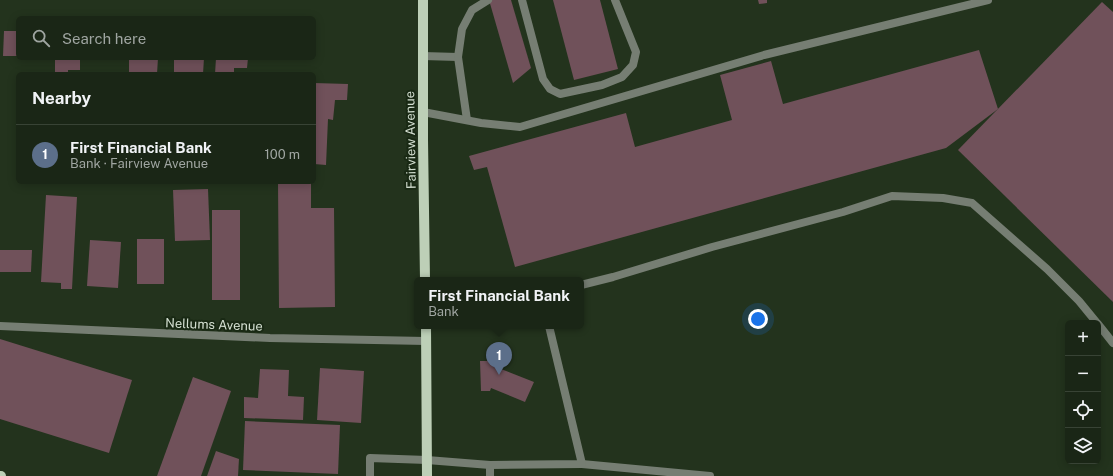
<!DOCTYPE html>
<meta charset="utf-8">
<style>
:root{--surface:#1a2616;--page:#273223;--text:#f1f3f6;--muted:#9fa5a1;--line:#384335;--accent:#0b8043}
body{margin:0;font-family:"Public Sans",sans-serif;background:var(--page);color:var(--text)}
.controls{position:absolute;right:12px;bottom:12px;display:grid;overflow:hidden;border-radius:6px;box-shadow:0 2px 10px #0003}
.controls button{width:36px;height:36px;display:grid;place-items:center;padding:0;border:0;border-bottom:1px solid var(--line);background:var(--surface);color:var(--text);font:20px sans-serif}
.you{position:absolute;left:758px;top:319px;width:14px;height:14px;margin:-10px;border:3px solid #fff;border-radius:50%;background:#1a73e8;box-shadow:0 0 0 6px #1a73e833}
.badge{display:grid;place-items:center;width:26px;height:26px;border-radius:50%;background:var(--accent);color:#fff;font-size:13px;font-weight:700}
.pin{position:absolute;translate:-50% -33px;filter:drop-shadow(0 1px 2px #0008)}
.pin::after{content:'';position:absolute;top:21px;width:14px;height:12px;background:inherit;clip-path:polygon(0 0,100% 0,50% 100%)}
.popup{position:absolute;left:414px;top:277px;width:170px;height:52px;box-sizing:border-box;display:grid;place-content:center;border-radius:6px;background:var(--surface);filter:drop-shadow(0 1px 3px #0005);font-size:13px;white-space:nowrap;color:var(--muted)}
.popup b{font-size:15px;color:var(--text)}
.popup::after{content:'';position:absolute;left:50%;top:100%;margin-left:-8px;border:8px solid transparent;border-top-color:var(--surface)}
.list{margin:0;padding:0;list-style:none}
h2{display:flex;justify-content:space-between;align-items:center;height:52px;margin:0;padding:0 16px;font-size:17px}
h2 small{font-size:13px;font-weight:400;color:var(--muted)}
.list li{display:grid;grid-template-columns:26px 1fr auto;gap:12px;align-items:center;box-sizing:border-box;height:60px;padding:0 16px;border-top:1px solid var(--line)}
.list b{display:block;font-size:15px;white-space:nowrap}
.list p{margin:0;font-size:13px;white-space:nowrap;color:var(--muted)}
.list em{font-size:13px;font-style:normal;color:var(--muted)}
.icon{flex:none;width:22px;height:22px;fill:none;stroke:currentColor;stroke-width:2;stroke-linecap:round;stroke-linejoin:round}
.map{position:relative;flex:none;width:1113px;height:476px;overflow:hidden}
.search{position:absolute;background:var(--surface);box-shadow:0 2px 10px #0003;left:16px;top:16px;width:300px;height:44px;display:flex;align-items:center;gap:10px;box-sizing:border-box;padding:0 14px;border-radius:6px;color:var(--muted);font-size:15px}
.panel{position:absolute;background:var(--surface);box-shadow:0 2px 10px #0003;left:16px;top:72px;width:300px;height:112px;border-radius:6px}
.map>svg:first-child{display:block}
.building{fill:#70515a}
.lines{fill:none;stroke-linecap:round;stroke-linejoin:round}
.service{stroke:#767e73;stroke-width:8}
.minor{stroke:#767e73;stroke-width:8}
.primary{stroke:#bdcfb7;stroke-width:10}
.labels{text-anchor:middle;stroke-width:4;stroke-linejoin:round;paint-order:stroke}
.street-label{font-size:13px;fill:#d3ded0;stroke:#192914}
</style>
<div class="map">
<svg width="1113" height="476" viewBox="0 0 1113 476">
<rect width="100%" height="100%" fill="#23331d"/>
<g class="building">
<polygon points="489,0 511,0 531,68 513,83"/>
<polygon points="553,0 600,0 618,69 574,80"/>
<polygon points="758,0 767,0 767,3 759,4"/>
<polygon points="1102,2 1113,12 1113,302 958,150"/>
<polygon points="4,31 18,31 18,56 3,56"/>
<polygon points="979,50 998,109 946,148 515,267 487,167 474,170 469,156 626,113 635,147 732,120 720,75 771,61 783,104"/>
<polygon points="46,58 80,58 80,70 68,70 68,74 55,74 55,60 46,60"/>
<polygon points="129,58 158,58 157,74 129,74"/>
<polygon points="174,58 204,58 203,74 174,74"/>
<polygon points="216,58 248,58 247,68 234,68 234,74 215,74"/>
<polygon points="314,83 348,84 347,100 335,100 333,120 328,119 326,165 314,164"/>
<polygon points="278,182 311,182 311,208 334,208 335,307 279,308"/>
<polygon points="208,189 210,240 175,241 173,190"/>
<polygon points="46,195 77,197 72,289 61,289 61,283 41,282"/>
<rect x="212" y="210" width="28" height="90"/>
<rect x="137" y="239" width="27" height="45"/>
<polygon points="90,240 121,242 118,288 87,286"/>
<polygon points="0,250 32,250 31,272 0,272"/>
<polygon points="0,339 132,380 109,453 0,419"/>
<polygon points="494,350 494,362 500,362 501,369 534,382 525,402 491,388 490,391 481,391 480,361 487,361 487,351"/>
<polygon points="320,368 364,371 361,423 317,420"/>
<polygon points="260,369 289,370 288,396 304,397 303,420 244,418 244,397 258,398"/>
<polygon points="193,377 231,391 201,476 157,476"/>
<polygon points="245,421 340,425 338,474 243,470"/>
<polygon points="216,451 239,459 238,476 207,476"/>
</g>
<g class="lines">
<g class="service">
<polyline points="522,0 543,79 550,89 560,94 602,85 622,77 633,65 636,52 615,0"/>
<polyline points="423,56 458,57"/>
<polyline points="423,112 481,123 520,127 764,55 988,0"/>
<polyline points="467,120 458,57 462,29 472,10 488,0"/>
<polyline points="581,285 613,277 712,247 843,212 892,196 943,198 972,203 1047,269 1079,301 1097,323"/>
<polyline points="1098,324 1113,343"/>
<polyline points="582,464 710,476"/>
<polyline points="490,465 490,476"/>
<polyline points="370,476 370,458 427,460 490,465 582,464 549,326"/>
</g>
<polyline class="minor" points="0,326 270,338 426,341"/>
<g class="primary">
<polyline points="423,0 423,140 425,280"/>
<polyline points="426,326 427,476"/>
<polyline points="0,476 1,476"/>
</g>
</g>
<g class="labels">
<g class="street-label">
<text transform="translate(410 140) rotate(-91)" y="5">Fairview Avenue</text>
<text transform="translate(214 324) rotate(2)" y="5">Nellums Avenue</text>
</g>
</g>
</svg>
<div class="controls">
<button>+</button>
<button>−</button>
<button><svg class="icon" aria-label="locate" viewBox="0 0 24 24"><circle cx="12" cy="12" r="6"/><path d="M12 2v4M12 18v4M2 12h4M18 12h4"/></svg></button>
<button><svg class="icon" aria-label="layers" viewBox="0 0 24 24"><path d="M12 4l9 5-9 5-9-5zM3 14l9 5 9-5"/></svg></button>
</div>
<div class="you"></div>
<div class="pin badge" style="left:499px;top:375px;background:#5c6f8a">1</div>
<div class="popup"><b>First Financial Bank</b>Bank</div>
<div class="search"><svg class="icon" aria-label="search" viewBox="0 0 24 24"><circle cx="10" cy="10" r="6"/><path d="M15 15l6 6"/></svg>Search here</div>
<section class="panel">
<h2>Nearby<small></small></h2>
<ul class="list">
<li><span class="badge" style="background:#5c6f8a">1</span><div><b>First Financial Bank</b><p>Bank · Fairview Avenue</p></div><em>100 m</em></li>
</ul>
</section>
</div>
